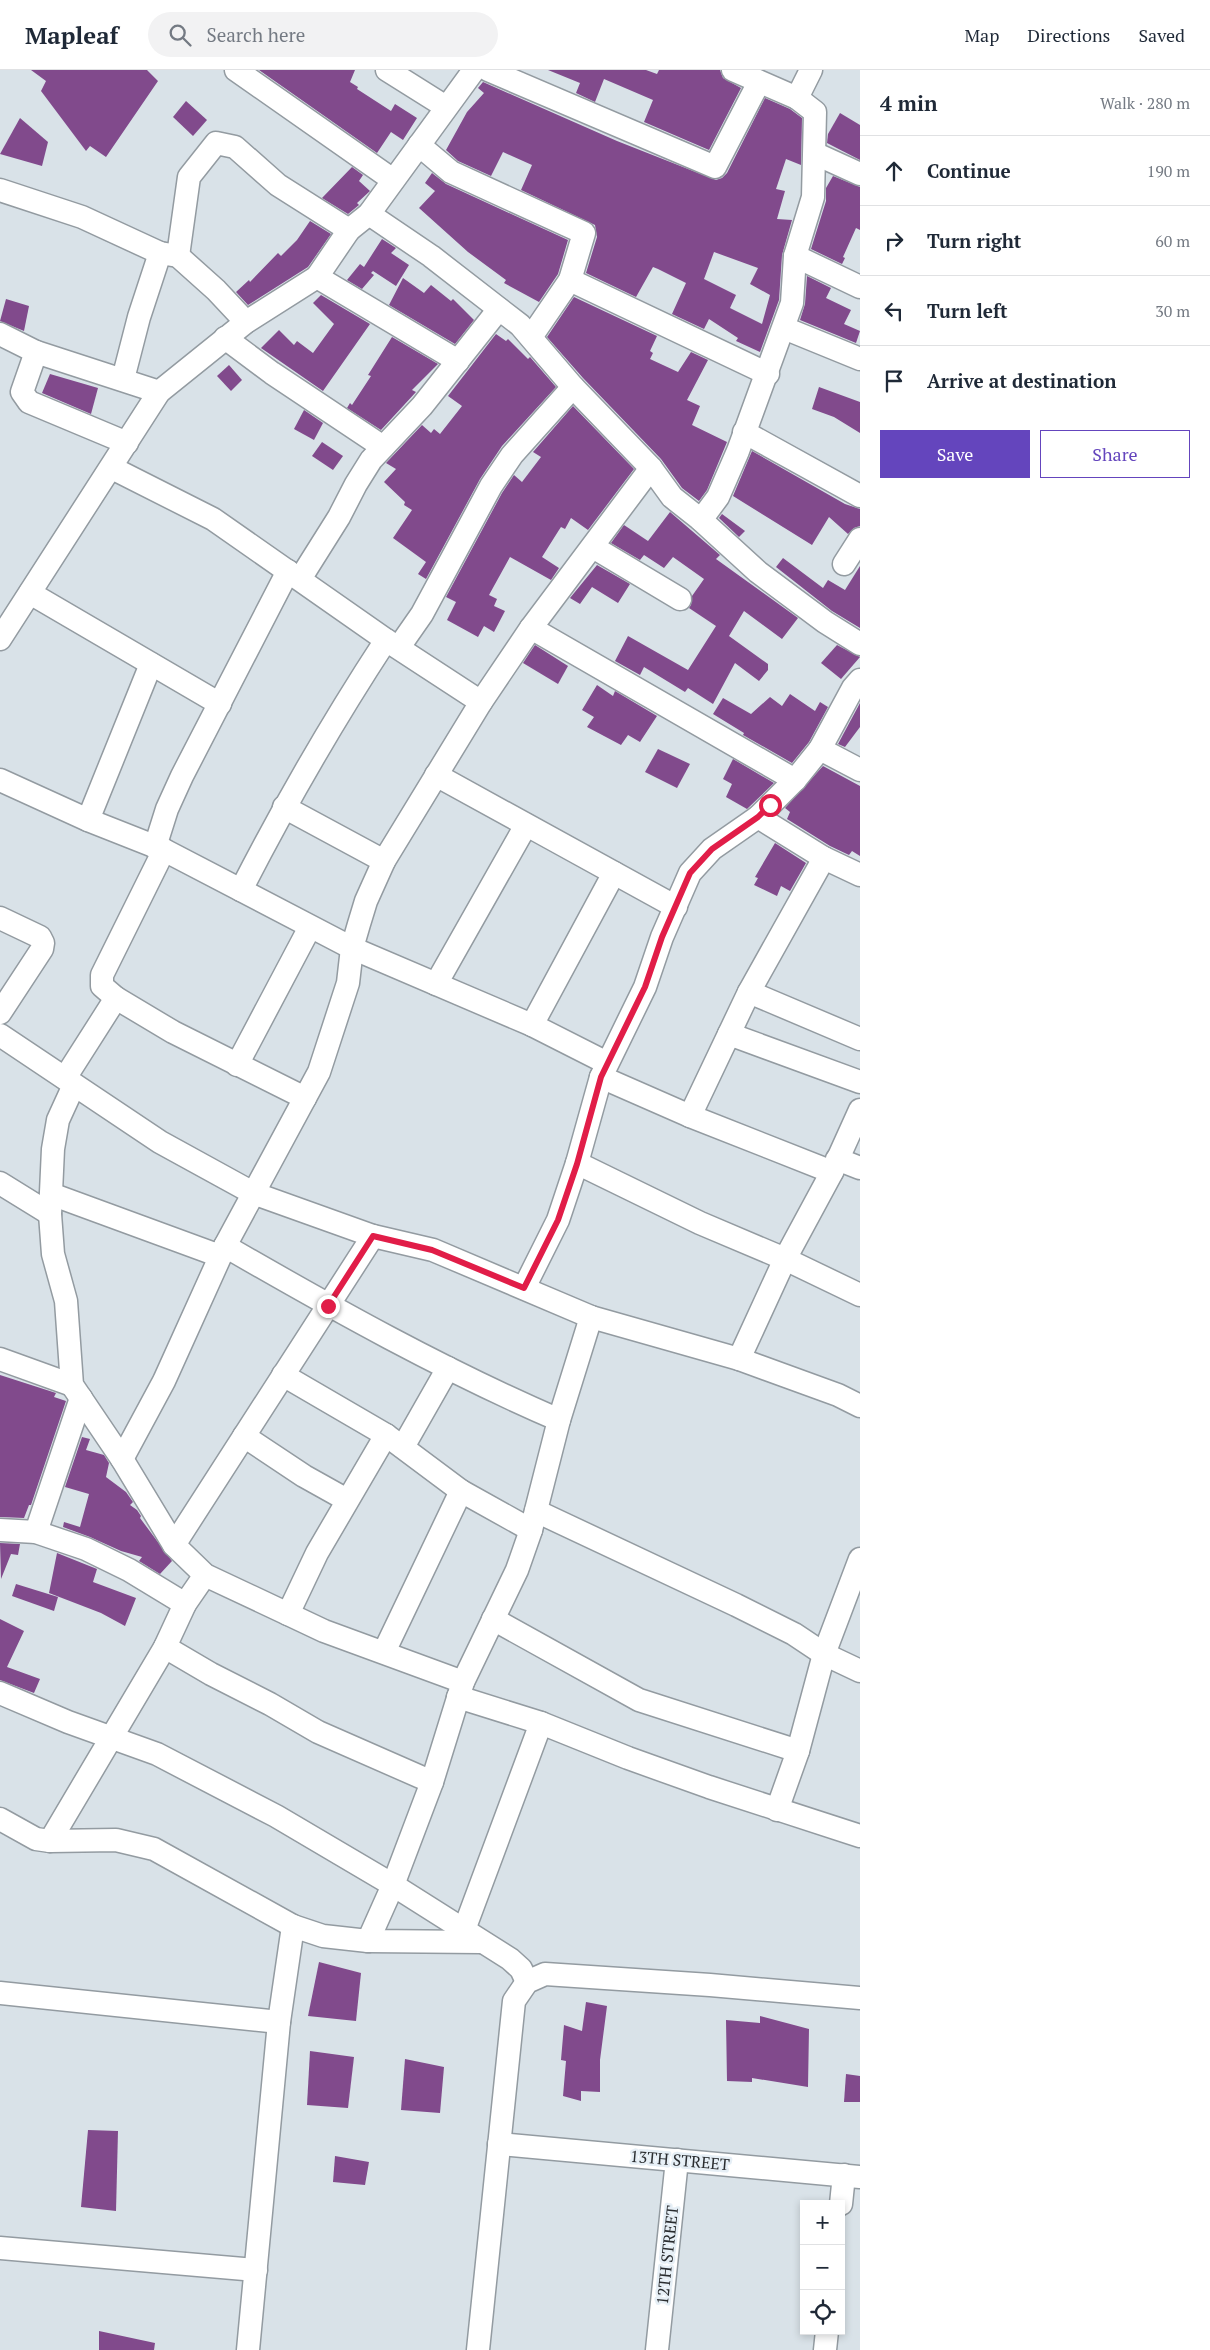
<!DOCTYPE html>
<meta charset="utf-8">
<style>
:root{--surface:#fff;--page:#f2f2f3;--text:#1f2937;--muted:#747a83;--line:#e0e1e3;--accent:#6445bd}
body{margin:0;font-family:"PT Serif",serif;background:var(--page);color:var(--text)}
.controls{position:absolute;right:15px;bottom:15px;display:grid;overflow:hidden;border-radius:0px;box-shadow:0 2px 8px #0003}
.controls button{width:45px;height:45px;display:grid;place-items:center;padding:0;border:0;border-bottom:1px solid var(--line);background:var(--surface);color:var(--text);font:25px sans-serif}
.stop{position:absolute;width:15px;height:15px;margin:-11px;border:4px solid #e11d48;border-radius:50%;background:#fff}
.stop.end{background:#e11d48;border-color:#fff;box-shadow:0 1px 5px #0008}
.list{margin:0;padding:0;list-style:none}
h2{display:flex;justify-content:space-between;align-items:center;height:65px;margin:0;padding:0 20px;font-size:21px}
h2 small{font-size:16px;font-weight:400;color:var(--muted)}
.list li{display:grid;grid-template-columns:32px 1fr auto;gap:15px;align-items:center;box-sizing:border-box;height:70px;padding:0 20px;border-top:1px solid var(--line)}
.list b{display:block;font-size:19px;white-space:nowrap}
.list em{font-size:16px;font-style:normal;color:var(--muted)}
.actions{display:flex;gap:10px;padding:15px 20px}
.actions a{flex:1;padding:11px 0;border:1px solid var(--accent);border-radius:0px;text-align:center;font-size:18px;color:var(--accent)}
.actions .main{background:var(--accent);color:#fff}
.icon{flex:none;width:28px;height:28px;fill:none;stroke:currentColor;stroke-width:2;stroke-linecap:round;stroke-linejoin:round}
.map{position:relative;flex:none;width:860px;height:2280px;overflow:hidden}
header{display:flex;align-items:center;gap:30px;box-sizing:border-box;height:70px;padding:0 25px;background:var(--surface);border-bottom:1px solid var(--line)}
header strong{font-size:24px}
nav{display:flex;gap:28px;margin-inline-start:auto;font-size:18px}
.search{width:350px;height:45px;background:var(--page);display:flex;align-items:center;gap:12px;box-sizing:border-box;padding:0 18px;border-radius:28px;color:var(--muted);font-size:19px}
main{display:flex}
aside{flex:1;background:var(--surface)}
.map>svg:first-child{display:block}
.building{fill:#814a8c;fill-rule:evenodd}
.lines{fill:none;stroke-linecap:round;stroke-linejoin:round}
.minor-casing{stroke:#939ba1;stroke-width:25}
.minor{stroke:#fff;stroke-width:22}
.route{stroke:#e11d48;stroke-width:6}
.labels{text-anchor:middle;stroke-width:5;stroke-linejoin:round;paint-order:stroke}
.street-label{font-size:16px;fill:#2a2d30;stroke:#e6eff6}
</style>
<header>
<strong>Mapleaf</strong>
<div class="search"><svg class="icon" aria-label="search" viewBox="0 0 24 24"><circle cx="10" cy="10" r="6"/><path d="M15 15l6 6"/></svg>Search here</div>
<nav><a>Map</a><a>Directions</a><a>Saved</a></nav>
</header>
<main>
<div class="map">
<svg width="860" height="2280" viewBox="0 0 860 2280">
<rect width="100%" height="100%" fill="#d9e2e8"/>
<g class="building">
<polygon points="31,0 147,0 158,11 106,87 90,76 86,81 41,21 46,11"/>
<polygon points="259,0 355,0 350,12 358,17 357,19 391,41 395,34 417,48 403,70 391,62 377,83"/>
<polygon points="548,0 646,0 657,4 659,0 720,0 723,8 741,18 709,80 644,52 653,30 604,9 595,32 576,23 580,13"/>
<path d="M483 12 617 71 716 110 722 108 727 103 765 28 790 39 802 48 801 95 786 89 776 119 785 121 777 149 792 150 782 185 779 230 760 282 736 271 738 268 709 249 704 259 672 244 686 213 658 199 653 197 636 227 586 203 597 167 595 155 521 120 532 95 503 82 491 106 458 91 446 80 467 42 484 23 478 18ZM714 182 758 198 750 214 770 225 762 254 730 238 736 225 704 209Z"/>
<polygon points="186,31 207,50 193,66 173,47"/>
<polygon points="840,43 860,55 860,90 827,73 828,64"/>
<polygon points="20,48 48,72 42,96 0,84"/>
<polygon points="352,97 363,105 359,111 370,121 357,133 359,135 348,144 322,128"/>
<polygon points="432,103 446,114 568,170 558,204 539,232 504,213 506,210 468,182 419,138 435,121 425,113"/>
<polygon points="833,106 860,117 860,160 856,158 843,187 845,188 842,194 811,179 826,131 826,118"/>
<polygon points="310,151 331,164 308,197 248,235 236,222 249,210 250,212 278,183 281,186 297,170"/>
<polygon points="382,169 396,178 391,183 409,195 396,216 373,201 371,203 374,205 362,219 347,210 360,194 364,197"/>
<polygon points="807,206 831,218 826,228 851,240 844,254 860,261 856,273 800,250 805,234"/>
<polygon points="403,208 424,223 431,215 451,231 453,229 474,250 455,274 389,235"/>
<polygon points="321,225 370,254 323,321 261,278 279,260 294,275 297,271 313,283 334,254 313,233"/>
<polygon points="574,227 657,266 650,281 653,283 650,289 678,302 691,282 708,290 687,330 700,336 692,355 727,372 707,420 699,431 682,418 661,389 583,308 547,267"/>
<polygon points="6,229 29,236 24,261 0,251"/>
<polygon points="496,264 506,271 508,269 528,289 530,287 556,317 502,376 480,409 426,509 418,504 426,492 393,468 412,440 404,435 405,432 384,412 396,399 386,393 422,355 431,363 434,359 440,364 462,336 448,326"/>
<polygon points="392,267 438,294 412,320 416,322 381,360 347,338 350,333 352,335 371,306 368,305"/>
<polygon points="229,295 242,310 231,321 217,306"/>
<polygon points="50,304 98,318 91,344 42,323"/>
<polygon points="819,317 860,332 860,363 834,347 812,339"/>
<polygon points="573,336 634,399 588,460 571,448 565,459 561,457 559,460 542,487 559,498 551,510 510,487 489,525 497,529 494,536 505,541 494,562 484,556 478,567 447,550 456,532 446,527 502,423 514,405 522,412 541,387 533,382"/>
<polygon points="304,340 323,353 314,370 294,359"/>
<polygon points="322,372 343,386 333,400 312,386"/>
<polygon points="752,381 845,434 860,439 860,456 854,458 848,464 829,447 812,475 733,426"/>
<polygon points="670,442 720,485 716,489 798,548 782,569 744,541 729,566 768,594 768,600 759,611 735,593 713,634 688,618 685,622 644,597 640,605 615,591 628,566 688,600 716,556 689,538 691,535 692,526 704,509 673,487 664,498 644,485 640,490 611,473 624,455 648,471"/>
<polygon points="722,444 745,461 739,467 719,448"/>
<polygon points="783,488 823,518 828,510 845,520 860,496 860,558 832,541 776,497"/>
<polygon points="597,495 630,514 618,533 592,517 580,534 570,528"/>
<polygon points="535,575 568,596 558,614 523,593"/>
<polygon points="837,575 860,587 841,609 821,593"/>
<polygon points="597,615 613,626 615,621 657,646 640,672 628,665 621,675 587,657 594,647 582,640"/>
<polygon points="790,624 815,641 820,632 828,637 809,672 792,693 743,665 744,663 713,644 723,628 751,644 770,627 782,636"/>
<polygon points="860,633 860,657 845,677 838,674"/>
<polygon points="658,679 690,694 677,718 645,702"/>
<polygon points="733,689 774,713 747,739 726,727 732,714 723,709"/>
<polygon points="823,696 860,716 860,786 852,781 849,785 830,776 787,749 790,742 785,738"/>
<polygon points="775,773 806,793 790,821 781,816 777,826 754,815 758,808 755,807"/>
<polygon points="0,1305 56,1323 54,1327 66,1331 31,1435 29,1435 24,1448 0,1447"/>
<polygon points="82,1367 90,1369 86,1380 104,1385 109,1393 106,1407 126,1422 133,1432 130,1435 137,1440 141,1446 140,1448 172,1491 160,1504 139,1491 142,1487 121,1481 90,1467 63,1457 64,1452 80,1457 89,1424 65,1417"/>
<polygon points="0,1473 20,1474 18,1485 11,1484 1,1509"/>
<polygon points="57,1483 97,1499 93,1512 136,1528 125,1556 101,1543 49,1523"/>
<polygon points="16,1514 58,1527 54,1541 12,1526"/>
<polygon points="0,1549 24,1561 7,1597 40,1609 34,1623 0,1610"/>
<polygon points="319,1892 361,1903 356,1951 308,1946"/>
<polygon points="586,1932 607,1936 600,1990 600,2022 581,2021 581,2031 563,2026 566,1991 561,1990 564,1955 582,1961"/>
<polygon points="760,1946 809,1959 808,2017 752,2008 752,2012 727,2011 726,1950 760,1953"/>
<polygon points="310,1981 354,1987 348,2038 307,2035"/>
<polygon points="405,1989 444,1997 440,2043 401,2040"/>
<polygon points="846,2004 860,2006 860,2032 844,2032"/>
<polygon points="88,2060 118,2061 116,2141 81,2137"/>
<polygon points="335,2086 369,2092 365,2115 333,2112"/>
<polygon points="99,2261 155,2273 154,2280 99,2280"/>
</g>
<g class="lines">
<defs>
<g id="minor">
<polyline points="236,0 393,110"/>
<polyline points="387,0 446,37"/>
<polyline points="488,0 715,97 759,12"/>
<polyline points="733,0 797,28"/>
<polyline points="419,75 451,102 584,163 570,210 531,267"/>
<polyline points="816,84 860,104"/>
<polyline points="0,120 82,147 160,183 178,186 216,220 246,252"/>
<polyline points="369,144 431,186 520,255 573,317 651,398 672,427 701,450 758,502 825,552 860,574"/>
<polyline points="178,186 189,107 216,73 235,77 278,115 349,160"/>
<polyline points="795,186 860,217"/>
<polyline points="317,207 458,291"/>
<polyline points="570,210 768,304"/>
<polyline points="784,258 860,289"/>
<polyline points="0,264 36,282 159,322"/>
<polyline points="225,268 272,303 383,377"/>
<polyline points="36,282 22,322 29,332 127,373"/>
<polyline points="123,309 139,247 160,183"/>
<polyline points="744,362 860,426"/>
<polyline points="112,398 213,449 386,570 481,632"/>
<polyline points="701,450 718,427 738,381 792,233 795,186 813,127 815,42 797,28 811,0"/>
<polyline points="593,477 680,529"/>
<polyline points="844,494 860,469"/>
<polyline points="300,509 339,447 356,414 371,390 422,336 499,239"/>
<polyline points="30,523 220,634"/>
<polyline points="531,558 795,710"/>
<polyline points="0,569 159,322 246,252 317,207 349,160 369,144 474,0"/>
<polyline points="399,577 422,544 491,416 512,385 573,317"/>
<polyline points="820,679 860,700"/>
<polyline points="436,705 676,837"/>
<polyline points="0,710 88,750 164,780 352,878 532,955 607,993"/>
<polyline points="284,737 384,791"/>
<polyline points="758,747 824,788 860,805"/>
<polyline points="88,750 151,594"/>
<polyline points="155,777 167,739 182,706 288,501"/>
<path d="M241 820C285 734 333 651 386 570"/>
<polyline points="0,848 40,867 43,873 42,879 0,943"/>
<polyline points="436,914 526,755"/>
<polyline points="749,922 860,969"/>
<polyline points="116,928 102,916 102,905 164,780"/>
<polyline points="532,955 614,803"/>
<polyline points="729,964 860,1012"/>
<polyline points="0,965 160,1072 253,1123 373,1166 433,1180 591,1247 739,1289 838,1325 860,1336"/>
<polyline points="237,995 310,857"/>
<polyline points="601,1007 690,1046 832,1102"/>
<polyline points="65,1008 116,928 173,962 305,1028"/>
<polyline points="74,1015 58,1050 53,1079 50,1144 53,1184 66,1231 72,1315 122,1389 174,1475 205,1505 288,1544 324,1561 463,1612"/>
<polyline points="690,1046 749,922 824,788"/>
<polyline points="837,1089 860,1098"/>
<polyline points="577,1093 700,1153 785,1189 860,1225"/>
<polyline points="0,1113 50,1144"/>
<polyline points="51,1124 220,1186"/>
<path d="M225 1176C334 1239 443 1300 559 1350"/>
<polyline points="524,1218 558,1150 577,1093 601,1007 645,917 662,867 690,803 712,779 758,747 795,710 820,679 853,618 860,610"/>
<polyline points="0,1289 72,1315"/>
<polyline points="739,1289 785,1189 832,1102 860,1040"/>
<polyline points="283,1305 386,1365 461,1421"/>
<polyline points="244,1366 304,1406 347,1430"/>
<polyline points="403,1377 448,1298"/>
<polyline points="122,1389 164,1311 225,1176 319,1002 348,913 352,878 359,854 366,831 384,791 481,632 531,558 651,398"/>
<polyline points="536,1441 736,1535 794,1564 824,1584 860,1601"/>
<polyline points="0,1460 36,1462 86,1479 129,1500 185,1534"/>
<polyline points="36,1462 81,1328"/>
<polyline points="174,1475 373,1166"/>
<polyline points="288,1544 317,1483 386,1365"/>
<polyline points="493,1549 639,1630 798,1681"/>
<polyline points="165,1577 211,1604 270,1634 318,1662 432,1712"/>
<polyline points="384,1582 461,1421 531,1460"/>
<polyline points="0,1623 68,1652 157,1684 276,1746 393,1815 510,1889 521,1899 527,1912"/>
<polyline points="458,1627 541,1653 628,1688 709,1717 860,1766"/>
<polyline points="777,1740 798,1681 824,1584 860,1489"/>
<polyline points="0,1749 36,1769 50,1771 116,1770 154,1779 293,1856 323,1866 368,1871 481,1872"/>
<polyline points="50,1771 165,1577 185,1534 205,1505"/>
<polyline points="464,1860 541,1653"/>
<polyline points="368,1871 393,1815 432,1712 463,1612 517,1500 531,1460 559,1350 591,1247"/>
<polyline points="0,1923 279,1952"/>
<polyline points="499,2074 860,2107"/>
<polyline points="841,2134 844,2105"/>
<polyline points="0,2178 256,2200"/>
<polyline points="248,2280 279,1952 293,1856"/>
<polyline points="478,2280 514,1931 527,1912 545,1904 710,1915 860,1928"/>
<polyline points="657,2280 677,2090"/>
<polyline points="825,2280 827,2261"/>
</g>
</defs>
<use href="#minor" class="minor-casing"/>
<use href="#minor" class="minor"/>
</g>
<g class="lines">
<polyline class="route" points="328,1236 373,1166 432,1180 524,1218 558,1150 577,1094 601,1007 645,917 662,867 690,803 712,779 758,747 770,735"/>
</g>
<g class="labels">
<g class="street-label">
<text transform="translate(680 2090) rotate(5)" y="6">13TH STREET</text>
<text transform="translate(667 2185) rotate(-84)" y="6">12TH STREET</text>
</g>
</g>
</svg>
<div class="controls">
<button>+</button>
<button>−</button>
<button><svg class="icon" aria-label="locate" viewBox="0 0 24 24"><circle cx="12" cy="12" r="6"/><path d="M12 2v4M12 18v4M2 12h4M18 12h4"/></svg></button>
</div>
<div class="stop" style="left:770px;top:735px"></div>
<div class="stop end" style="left:328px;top:1236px"></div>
</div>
<aside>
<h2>4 min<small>Walk · 280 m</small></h2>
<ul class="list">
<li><svg class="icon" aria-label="ahead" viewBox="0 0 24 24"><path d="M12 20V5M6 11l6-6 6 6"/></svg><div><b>Continue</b></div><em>190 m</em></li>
<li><svg class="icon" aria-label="right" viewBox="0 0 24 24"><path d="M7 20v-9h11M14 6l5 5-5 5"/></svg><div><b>Turn right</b></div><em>60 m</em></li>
<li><svg class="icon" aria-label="left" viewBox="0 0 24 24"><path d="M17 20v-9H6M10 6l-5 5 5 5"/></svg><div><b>Turn left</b></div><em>30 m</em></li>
<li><svg class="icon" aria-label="arrive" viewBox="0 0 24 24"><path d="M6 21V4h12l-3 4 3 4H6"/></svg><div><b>Arrive at destination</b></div></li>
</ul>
<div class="actions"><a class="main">Save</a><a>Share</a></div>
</aside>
</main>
